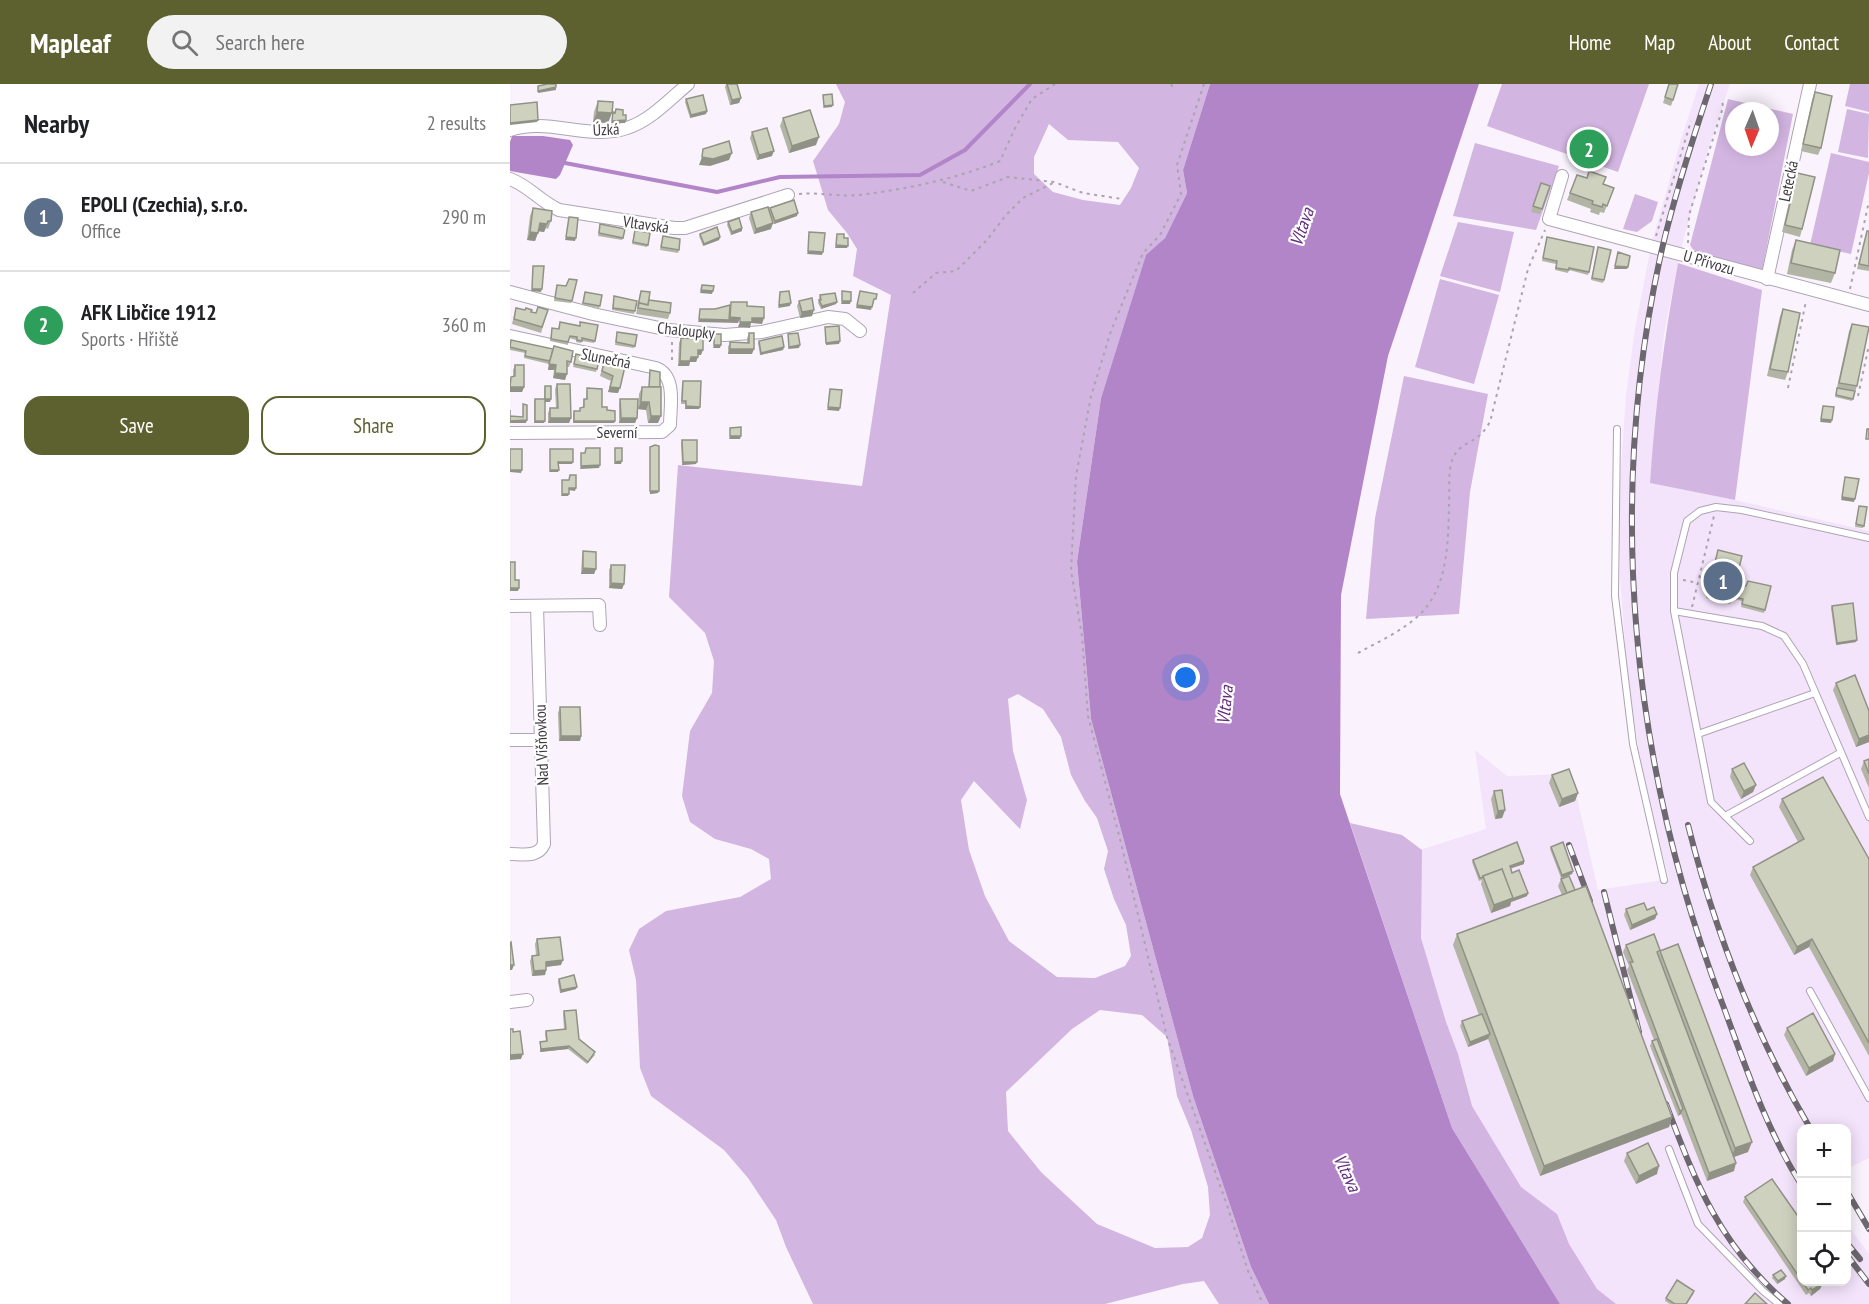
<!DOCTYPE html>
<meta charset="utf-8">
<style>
:root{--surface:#fff;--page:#f2f2f2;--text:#202124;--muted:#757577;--line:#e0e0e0;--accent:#5d612f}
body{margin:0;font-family:"PT Sans Narrow",sans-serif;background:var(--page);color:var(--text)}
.controls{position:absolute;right:18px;bottom:18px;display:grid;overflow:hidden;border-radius:12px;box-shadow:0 3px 15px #0003}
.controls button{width:54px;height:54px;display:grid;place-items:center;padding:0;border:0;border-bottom:2px solid var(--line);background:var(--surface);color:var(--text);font:30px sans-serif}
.compass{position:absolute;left:1215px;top:18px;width:54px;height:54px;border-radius:50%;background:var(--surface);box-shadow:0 3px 15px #0003;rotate:182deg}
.you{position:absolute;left:676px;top:594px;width:21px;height:21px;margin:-15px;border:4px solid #fff;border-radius:50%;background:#1a73e8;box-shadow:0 0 0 9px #1a73e833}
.badge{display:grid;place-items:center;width:39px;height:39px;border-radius:50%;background:var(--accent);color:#fff;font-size:20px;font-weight:700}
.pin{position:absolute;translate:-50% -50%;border:3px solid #fff;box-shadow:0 2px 6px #0006}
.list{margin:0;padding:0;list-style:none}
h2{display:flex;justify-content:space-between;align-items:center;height:78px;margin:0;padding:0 24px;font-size:26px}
h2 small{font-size:20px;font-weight:400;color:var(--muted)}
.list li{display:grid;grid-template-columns:39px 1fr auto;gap:18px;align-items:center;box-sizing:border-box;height:108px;padding:0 24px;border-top:2px solid var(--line)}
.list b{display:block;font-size:22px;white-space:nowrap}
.list p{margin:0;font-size:20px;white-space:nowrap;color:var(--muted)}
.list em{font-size:20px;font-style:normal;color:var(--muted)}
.actions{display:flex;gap:12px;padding:18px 24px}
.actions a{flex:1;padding:14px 0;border:2px solid var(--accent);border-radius:18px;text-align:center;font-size:21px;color:var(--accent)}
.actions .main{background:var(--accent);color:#fff}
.icon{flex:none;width:33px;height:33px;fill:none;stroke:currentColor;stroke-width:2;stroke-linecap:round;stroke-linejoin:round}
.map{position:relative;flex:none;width:1359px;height:1220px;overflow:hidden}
header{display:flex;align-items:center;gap:36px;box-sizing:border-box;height:84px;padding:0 30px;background:var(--accent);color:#fff}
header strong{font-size:28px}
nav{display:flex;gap:33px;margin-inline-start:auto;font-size:21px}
.search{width:420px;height:54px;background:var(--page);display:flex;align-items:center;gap:15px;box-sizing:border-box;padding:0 21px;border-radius:33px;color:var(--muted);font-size:22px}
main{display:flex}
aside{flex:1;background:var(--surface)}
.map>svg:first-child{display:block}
.built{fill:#f3e3fb}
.green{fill:#d2b5e1;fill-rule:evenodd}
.water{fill:#b285c9}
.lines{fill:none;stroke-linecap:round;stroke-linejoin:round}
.stream{stroke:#b285c9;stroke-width:4}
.lane-casing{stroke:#aea4b4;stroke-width:8}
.street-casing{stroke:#aea4b4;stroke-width:14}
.path{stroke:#aaa4ad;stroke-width:2;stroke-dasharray:3 4.5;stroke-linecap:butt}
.lane{stroke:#fff;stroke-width:6}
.street{stroke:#fff;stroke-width:12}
.rail-casing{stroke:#6d686f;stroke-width:6}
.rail{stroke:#fff;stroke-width:4;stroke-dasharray:11;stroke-linecap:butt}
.wall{fill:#b2b4a4}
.shaded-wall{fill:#919286}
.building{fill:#cfd1bf;stroke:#919286;stroke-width:1.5}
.labels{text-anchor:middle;stroke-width:4.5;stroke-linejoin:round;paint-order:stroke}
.street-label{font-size:16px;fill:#3e3a40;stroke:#fff}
.water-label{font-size:18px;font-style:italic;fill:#642c7d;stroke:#fff}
</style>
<header>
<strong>Mapleaf</strong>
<div class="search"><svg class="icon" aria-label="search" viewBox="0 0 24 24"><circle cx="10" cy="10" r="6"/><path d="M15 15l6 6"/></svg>Search here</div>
<nav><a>Home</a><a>Map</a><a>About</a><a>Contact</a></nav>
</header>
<main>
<aside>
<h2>Nearby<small>2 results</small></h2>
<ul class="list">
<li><span class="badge" style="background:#5c6f8a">1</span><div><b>EPOLI (Czechia), s.r.o.</b><p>Office</p></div><em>290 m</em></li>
<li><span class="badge" style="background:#2e9e5b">2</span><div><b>AFK Libčice 1912</b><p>Sports · Hřiště</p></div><em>360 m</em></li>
</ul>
<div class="actions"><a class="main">Save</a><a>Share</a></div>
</aside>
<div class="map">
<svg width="1359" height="1220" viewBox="0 0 1359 1220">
<rect width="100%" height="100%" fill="#faf3fd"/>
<polygon class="built" points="1189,0 1220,0 1199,63 1170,168 1154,250 1140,399 1225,416 1359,447 1359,1074 1337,1085 1336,1044 1292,1044 1292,1198 1336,1198 1337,1140 1359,1170 1359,1220 1050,1220 942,1044 869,779 976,745 965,666 997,692 1058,690 1066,709 1088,806 1159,795 1140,725 1130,675 1117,587 1110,493 1110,398 1116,311 1125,245 1141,162 1171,55"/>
<g class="green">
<path d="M326 0H700L673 86 677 109 655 154 636 172 591 314 567 478 581 635 683 1012 741 1183 759 1220H709L694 1197 673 1200 595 1220H303L276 1163 266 1136 238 1094 214 1066 141 1012 130 984 126 896 119 866 129 845 156 827 230 813 261 795 259 775 241 765 205 755 180 738 172 712 180 647 202 609 204 577 195 549 159 513 168 381 352 402 381 211 343 192 347 165 337 149 318 126 303 77 329 40 335 18ZM539 40 558 56 608 58 629 84 621 104 610 121 573 116 543 108 524 90V73ZM508 610 533 625 551 653 561 691 575 717 587 734 598 767 594 785 604 815 616 841 621 872 615 882 585 894 547 893 499 857 475 812 459 766 451 716 464 697 510 745 517 716 503 667 498 615ZM590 926 632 931 657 953 667 1012 681 1046 698 1103 700 1131 692 1154 678 1163 645 1164 587 1140 531 1088 498 1047 496 1008 562 945Z"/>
<polygon points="992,0 1139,0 1108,88 977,42"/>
<polygon points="1340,0 1359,0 1359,28 1335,22"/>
<path d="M1218 15 1283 30 1252 187 1185 169 1180 161ZM1224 27H1260V63H1224Z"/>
<polygon points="1337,25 1359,30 1358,74 1328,68"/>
<polygon points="965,59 1049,82 1026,146 943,132"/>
<polygon points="1321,69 1359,78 1359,89 1341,170 1300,161"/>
<polygon points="1125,110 1148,118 1142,137 1127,148 1113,145"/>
<polygon points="948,138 1004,148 990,208 930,192"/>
<path d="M1168 179 1252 206 1225 416 1140 399C1145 324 1154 254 1168 179Z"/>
<polygon points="930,195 989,211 964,300 905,283"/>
<polygon points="894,292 978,310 960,408 949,530 856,535 865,434"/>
<polygon points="840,739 892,751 912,766 911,854 936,938 948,970 962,1022 1011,1103 1047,1130 1059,1160 1087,1205 1106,1220 1050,1220 942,1044"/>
</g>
<g class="water">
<polygon points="700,0 969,0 878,272 831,511 830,710 942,1044 1050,1220 759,1220 741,1183 683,1012 581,635 567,478 591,314 636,171 655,154 677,109 673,86"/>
<polygon points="2,52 33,52 60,56 63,61 50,91 46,95 0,87 0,58"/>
</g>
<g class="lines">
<polyline class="stream" points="55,79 207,108 270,93 410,91 455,66 520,0"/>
<defs>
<g id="lane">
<polyline points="1107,345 1105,512 1123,660 1154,796"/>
<polyline points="1359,454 1232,426 1206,423 1190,427 1177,437 1164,489 1164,527 1252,542 1274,552 1293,580 1359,733"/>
<polyline points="1164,527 1201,718 1240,757"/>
<polyline points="1188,650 1305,609"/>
<polyline points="1215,732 1330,669"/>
<polyline points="1300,907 1359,1014"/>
<polyline points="1159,1065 1188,1140 1253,1207 1269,1220"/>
</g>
<g id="street">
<path d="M0 46C38 33 79 57 117 44 140 37 160 15 178 0"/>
<polyline points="1052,92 1039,135 1359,221"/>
<path d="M0 95C19 102 31 118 49 126L164 144H175L278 111"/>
<polyline points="1257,195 1300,0"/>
<polyline points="0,208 83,230 159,246 215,251 252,248 318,233 335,235 350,247"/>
<path d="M0 252 146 284C167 292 160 323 160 341L152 348 0 349"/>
<polyline points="0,522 89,521 90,541"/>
<polyline points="0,656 30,656"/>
<path d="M0 770C13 770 28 774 34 760L27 522"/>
<polyline points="0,918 17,916"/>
</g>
</defs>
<use href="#lane" class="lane-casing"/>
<use href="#street" class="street-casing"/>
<g class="path">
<polyline points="661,0 662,2 663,0"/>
<polyline points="694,0 667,81 671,110 650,151 633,169 601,247 581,312 566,392 561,486 572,552 578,632 611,759 657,953 717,1121 738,1187 753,1220"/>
<polyline points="433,98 461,107 498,93 544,98 573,109 612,115"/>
<path d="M289 110C309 108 329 113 349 111 398 105 445 95 490 77L506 42 522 15 545 0"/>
<polyline points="1146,152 1181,37"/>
<polyline points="1178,159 1179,131 1213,23 1212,15"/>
<polyline points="1340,205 1359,117"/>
<polyline points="403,209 426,189 446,187 477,156 496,131 513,114 543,99"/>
<polyline points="162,258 162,279"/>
<polyline points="1278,304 1296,217"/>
<polyline points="1348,312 1359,261"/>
<polyline points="1189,493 1201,495"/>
<polyline points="1173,496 1188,499"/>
<polyline points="1182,523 1204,432"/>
<path d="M848 569C868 558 890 548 907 533 938 506 938 460 939 422 940 407 937 385 944 372 950 360 964 358 972 349 975 346 978 341 980 338L1018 185 1035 146"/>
</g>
<use href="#lane" class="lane"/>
<use href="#street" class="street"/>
<defs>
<g id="rail">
<path d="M1201 0C1183 54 1165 109 1152 165 1095 418 1121 683 1214 924 1236 984 1257 1047 1292 1102"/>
<path d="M1178 741C1205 848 1244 949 1300 1044"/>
<polyline points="1059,761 1080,817"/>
<polyline points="1094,808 1129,948"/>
<path d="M1156 1020C1186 1100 1210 1162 1278 1220"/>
<polyline points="1336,1106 1359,1145"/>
<polyline points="1336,1158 1350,1175"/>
<polyline points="1336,1170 1359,1200"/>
</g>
</defs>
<use href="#rail" class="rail-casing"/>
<use href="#rail" class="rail"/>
</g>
<g class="wall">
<polygon points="216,0 227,0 231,14 229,19 220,21 215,3"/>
<polygon points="1159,0 1163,16 1161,22 1153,19"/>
<polygon points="1305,8 1311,64 1308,71 1291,67 1302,16"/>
<polygon points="176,15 197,27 196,30 180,34 175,18"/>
<polygon points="88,17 98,39 83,38 84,28"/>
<polygon points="273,34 306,61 279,69 270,42"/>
<polygon points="242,48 262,72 247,76 240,54"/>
<polygon points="1287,89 1292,145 1290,153 1272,148 1284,97"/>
<polygon points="1067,91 1104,104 1094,129 1090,128 1089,131 1080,128 1081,125 1057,116"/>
<polygon points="1031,99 1040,102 1030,130 1021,128"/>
<polygon points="23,124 41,137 38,145 36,144 34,148 28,147 25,157 17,156 20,132"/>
<polygon points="260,124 287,132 264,140 259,127"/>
<polygon points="241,128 261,145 244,150 239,134"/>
<polygon points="218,138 232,147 221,151 217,141"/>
<polygon points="90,140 113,154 112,156 88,152"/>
<polygon points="1357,147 1359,147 1359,187 1347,185"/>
<polygon points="124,149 138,161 137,163 122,160"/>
<polygon points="190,150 210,153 209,156 193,162 189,152"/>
<polygon points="153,152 169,166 168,169 150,166"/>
<polygon points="1037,153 1079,188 1078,191 1059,186 1058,189 1045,186 1046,180 1032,177"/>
<polygon points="1286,156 1325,189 1321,199 1277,190 1282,166"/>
<polygon points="1087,166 1094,196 1093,199 1081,196"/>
<polygon points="67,196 61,219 44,217 47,201 56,202"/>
<polygon points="75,208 90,222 89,224 72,221"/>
<polygon points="130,210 138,218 160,229 158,235 126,230"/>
<polygon points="310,211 327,218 326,220 311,225 308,219"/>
<polygon points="104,212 125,227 124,230 102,226"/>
<polygon points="289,217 302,232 290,234 287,222"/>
<polygon points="6,224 26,229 38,226 31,249 2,240"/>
<polygon points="1273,225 1278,288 1275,296 1257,292 1270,232"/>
<polygon points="50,238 69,242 70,241 85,257 84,259 72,257 71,259 66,258 66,256 59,254 58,261 40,257 42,244 48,245"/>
<polygon points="1342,240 1347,302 1342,317 1325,313 1339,247"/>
<polygon points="107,248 125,262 124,264 105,261"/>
<polygon points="239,249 242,270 218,270 218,263 220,258 237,259 237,254"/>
<polygon points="171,254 191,271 188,271 186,278 180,278 179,282 168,282 169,259"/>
<polygon points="249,257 274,263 273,266 250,271 248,259"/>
<polygon points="0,260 61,278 59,283 57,283 55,296 43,294 44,286 38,286 39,280 14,274 15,269 0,266"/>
<polygon points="66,270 87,285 86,288 63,283"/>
<polygon points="95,274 116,278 108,309 98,308 101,297 90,292"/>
<polygon points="5,281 14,303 12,308 0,308 0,295 1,293 3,293 3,286"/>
<polygon points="140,286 148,339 138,339 136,326 128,325 129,310 132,303 139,303"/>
<polygon points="173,297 190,323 189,325 175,325 175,320 171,320 172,300"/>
<polygon points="47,300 61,334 59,339 38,339 38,329 40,324 46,324 45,305"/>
<polygon points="35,302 40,318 35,318 34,339 24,339 24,317 25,315 34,315 34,305"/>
<polygon points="77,304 92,323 97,326 105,337 104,339 63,339 63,329 64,327 69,327 70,324 73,323 73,317 74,315 76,315"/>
<polygon points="110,315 127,334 125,339 109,339 109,320"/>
<polygon points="172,356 186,380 172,381 171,359"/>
<polygon points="140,363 148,409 140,410"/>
<polygon points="1349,422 1354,442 1353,444 1345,443"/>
<polygon points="1208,466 1225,500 1255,526 1254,529 1231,523 1232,517 1221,514 1220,520 1196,514"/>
<polygon points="73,467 86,485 84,490 71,490 72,472"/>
<polygon points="101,481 114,500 112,505 99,504 99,486"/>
<polygon points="1322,522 1346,558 1326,561 1321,524"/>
<polygon points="1326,599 1359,627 1359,658 1346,663 1323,606"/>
<polygon points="50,623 71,652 70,657 49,657 48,629"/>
<polygon points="1359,675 1359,704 1351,685 1354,677"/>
<polygon points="1222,685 1246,701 1243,708 1231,715 1220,693"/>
<polygon points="1042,691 1068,709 1065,717 1049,723 1039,699"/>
<polygon points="984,707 995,726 992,734 985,735 981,715"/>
<polygon points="1272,715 1359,775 1359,972 1299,863 1284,871 1240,791 1243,783 1288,758 1269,723"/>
<polygon points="1041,763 1063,787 1062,790 1051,794 1040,765"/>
<polygon points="963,776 1014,777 1014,780 1001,784 1002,789 1018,809 1017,812 1001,818 1000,822 981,829 971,800 972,796 969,797 962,778"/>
<polygon points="1051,795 1065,806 1162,1033 1159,1043 1030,1092 978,955 958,963 950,942 952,937 969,931 943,861 947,850 1052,811 1048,802"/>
<polygon points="1116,825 1137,826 1147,830 1145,835 1120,846 1114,831"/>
<polygon points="27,855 51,881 36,883 36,886 35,891 22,892 20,877 22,872 26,871 25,860"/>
<polygon points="1116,861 1150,866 1148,872 1150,867 1238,1068 1224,1073 1224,1087 1197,1097 1171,1030 1168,1032 1140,962 1142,957 1144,956 1117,886 1119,882 1113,868"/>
<polygon points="49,895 66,905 50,909 48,898"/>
<polygon points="54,927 69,955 85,971 77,980 58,965 30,968 30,958 36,957 35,950 36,947 54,945 53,930"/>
<polygon points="1277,944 1325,970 1323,977 1296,992 1274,951"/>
<polygon points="1117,1069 1147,1090 1126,1100 1114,1077"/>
<polygon points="1235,1113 1292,1138 1292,1197 1316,1197 1312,1201 1310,1205 1301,1212 1299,1209 1296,1211 1233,1118"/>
<polygon points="1263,1191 1275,1195 1267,1200 1262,1194"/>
<polygon points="1184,1209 1177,1220 1160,1220 1155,1217 1156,1214"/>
</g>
<g class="shaded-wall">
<polygon points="46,3 46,6 28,9 28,7"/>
<polygon points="231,14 229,19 220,21 222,16"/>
<polygon points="323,21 322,23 313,24 314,22"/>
<polygon points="197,27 196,30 180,34 181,31"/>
<polygon points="87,28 102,29 98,39 83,38"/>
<polygon points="28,36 27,38 0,41 0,39"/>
<polygon points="116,36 115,39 101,39 102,37"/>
<polygon points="309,53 306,61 279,69 282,62"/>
<polygon points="264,67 262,72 247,76 249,71"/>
<polygon points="222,69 219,76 200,82 189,81 192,73"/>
<polygon points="288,129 287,132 264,140 265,137"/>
<polygon points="30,139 37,140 34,148 27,147"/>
<polygon points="263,139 261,145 244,150 246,145"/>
<polygon points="232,144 232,147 221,151 222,148"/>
<polygon points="20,148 28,149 25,157 17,156"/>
<polygon points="56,153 66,154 65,157 55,156"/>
<polygon points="210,153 209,156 193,162 194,160"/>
<polygon points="326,161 338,162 337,164 325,164"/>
<polygon points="298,167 313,168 312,171 297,170"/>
<polygon points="1105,182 1118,183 1117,185 1104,185"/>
<polygon points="22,205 32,205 31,208 21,207"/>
<polygon points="191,206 203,207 202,210 190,209"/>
<polygon points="332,217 341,217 340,220 331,220"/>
<polygon points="327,218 326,220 311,225 312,222"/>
<polygon points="281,219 280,222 268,224 269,221"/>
<polygon points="347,221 362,223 361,226 346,224"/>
<polygon points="304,226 302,232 290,234 292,228"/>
<polygon points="220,233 230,234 228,239 188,238 189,235 219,236"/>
<polygon points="242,234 254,234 252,240 241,239 240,244 228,243 230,238"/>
<polygon points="330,257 329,260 316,261 316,259"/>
<polygon points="204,261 211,261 210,264 203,264"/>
<polygon points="290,261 289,264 278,265 279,263"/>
<polygon points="274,263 273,266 250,271 251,269"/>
<polygon points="220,265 244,265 242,270 218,270"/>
<polygon points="188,266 193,266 191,271 187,271"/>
<polygon points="181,273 188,273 186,278 180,278 179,282 168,282 170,277"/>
<polygon points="39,280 46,281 44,286 38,286"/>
<polygon points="45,289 57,290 55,296 43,294"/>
<polygon points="0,303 14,303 12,308 0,308"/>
<polygon points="100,303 110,304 108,309 98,308"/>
<polygon points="35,315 41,315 40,318 34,318"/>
<polygon points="131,318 139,318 136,326 128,325"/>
<polygon points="176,322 190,323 189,325 175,325"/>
<polygon points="318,323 330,324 329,327 317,326"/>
<polygon points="141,332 151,332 148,339 138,339"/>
<polygon points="40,334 61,334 59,339 38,339"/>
<polygon points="111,334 127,334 125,339 109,339"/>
<polygon points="1311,335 1322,336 1321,339 1310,338"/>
<polygon points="17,336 16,339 0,339 0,337"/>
<polygon points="25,337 35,337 34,339 24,339"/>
<polygon points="64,337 105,337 104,339 63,339"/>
<polygon points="220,352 231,352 230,355 219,355"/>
<polygon points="112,377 111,380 104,380 105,378"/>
<polygon points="48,378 63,378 62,380 47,380"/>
<polygon points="173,378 187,378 186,380 172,381"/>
<polygon points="90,381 89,384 70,385 71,382"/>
<polygon points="0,386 12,386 11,389 0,388"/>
<polygon points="40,386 49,386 48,388 39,388"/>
<polygon points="59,404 66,404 65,407 58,406"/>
<polygon points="140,407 149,407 148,409 140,410"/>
<polygon points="52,410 59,410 58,412 51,412"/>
<polygon points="1332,413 1345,415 1344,418 1331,416"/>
<polygon points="73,484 86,485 84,490 71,490"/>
<polygon points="101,499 114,500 112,505 99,504"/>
<polygon points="0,504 9,504 8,507 0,507"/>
<polygon points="1347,556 1346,558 1326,561 1327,559"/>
<polygon points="1359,651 1359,658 1346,663 1349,655"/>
<polygon points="51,652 71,652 70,657 49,657"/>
<polygon points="1246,701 1243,708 1231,715 1234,707"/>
<polygon points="1068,709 1065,717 1049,723 1052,715"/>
<polygon points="995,726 992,734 985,735 988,727"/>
<polygon points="1014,777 1014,780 999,785 1000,782"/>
<polygon points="1063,787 1062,790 1051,794 1052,791"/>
<polygon points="1018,809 1017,812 1001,818 1000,822 981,829 984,821"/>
<polygon points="1147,830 1145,835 1120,846 1122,841"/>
<polygon points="1302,855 1299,863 1284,871 1287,863"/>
<polygon points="53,876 51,881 34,883 36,878"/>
<polygon points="0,881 4,881 2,886 0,886"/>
<polygon points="36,886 35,891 22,892 24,887"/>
<polygon points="67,903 66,905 50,909 51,906"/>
<polygon points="980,950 978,955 958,963 960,958"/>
<polygon points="59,962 58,965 30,968 31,965"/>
<polygon points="13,970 11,975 0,976 0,971"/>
<polygon points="1325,970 1323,977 1296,992 1299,984"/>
<polygon points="1173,1025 1171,1030 1168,1032 1170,1027"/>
<polygon points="1162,1033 1159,1043 1030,1092 1034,1082"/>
<polygon points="1242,1058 1238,1068 1221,1074 1225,1064"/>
<polygon points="1226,1079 1224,1087 1197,1097 1199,1089"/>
<polygon points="1149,1082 1147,1090 1126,1100 1129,1092"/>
<polygon points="1276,1192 1275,1195 1267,1200 1268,1197"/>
<polygon points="1316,1197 1312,1201 1310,1205 1301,1212 1302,1206 1311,1198"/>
</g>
<g class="building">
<polygon points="37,0 46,0 46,3 28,7 28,2"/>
<polygon points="217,0 227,0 231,14 222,16"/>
<polygon points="1159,0 1168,0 1163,16 1155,13"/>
<polygon points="1305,8 1322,12 1311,64 1293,60"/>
<polygon points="322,10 323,21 314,22 313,11"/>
<polygon points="193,11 197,27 181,31 176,15"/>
<polygon points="88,17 103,18 102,29 87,28"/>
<polygon points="27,18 28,36 0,39 0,21"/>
<polygon points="106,25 113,26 113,31 116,31 116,36 102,37 103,28 105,29"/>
<polygon points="300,26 309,53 282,62 273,34"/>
<polygon points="257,44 264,67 249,71 242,48"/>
<polygon points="219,57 222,69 203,75 192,73 193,65"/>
<polygon points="1079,87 1096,93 1093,100 1104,104 1097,122 1093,120 1092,123 1082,120 1083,117 1060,109 1067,91 1077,94"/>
<polygon points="1287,89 1305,93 1292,145 1275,141"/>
<polygon points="1031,99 1040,102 1032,125 1023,122"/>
<polygon points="284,116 288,129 265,137 260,124"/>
<polygon points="258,123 263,139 246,145 241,128"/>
<polygon points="23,124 42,127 41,137 38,137 37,140 30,139 28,149 20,148"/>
<polygon points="59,133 68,134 66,154 56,153"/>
<polygon points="229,134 232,144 222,148 218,138"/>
<polygon points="90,140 115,145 113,154 89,149"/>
<polygon points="207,143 210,153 194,160 190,150"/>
<polygon points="125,146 140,149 138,161 123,158"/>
<polygon points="1357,147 1359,147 1359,182 1349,180"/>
<polygon points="299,148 315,149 313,168 298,167"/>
<polygon points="327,150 334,150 334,154 338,154 338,162 326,161"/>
<polygon points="153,152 170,155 169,166 151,163"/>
<polygon points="1037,153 1084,163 1079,188 1059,184 1059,186 1046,184 1047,177 1033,174"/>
<polygon points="1286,156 1330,166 1325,189 1281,179"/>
<polygon points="1088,163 1101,166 1094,196 1082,194"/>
<polygon points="1108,168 1120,172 1118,183 1105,182"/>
<polygon points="23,182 34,182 32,205 22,205"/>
<polygon points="59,195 67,196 62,217 45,214 47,201 56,202"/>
<polygon points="192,201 204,202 203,207 191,206"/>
<polygon points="131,207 140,208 138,221 129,219 128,222"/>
<polygon points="279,207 281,219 269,221 270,208"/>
<polygon points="332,207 341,208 341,217 332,217"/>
<polygon points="350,207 367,210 366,215 364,215 362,223 347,221"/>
<polygon points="75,208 92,211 90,222 73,219"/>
<polygon points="325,209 327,218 312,222 309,216 311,216 310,211"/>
<polygon points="104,212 127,217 125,227 103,224"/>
<polygon points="302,214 304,226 292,228 289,217"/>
<polygon points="139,216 161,219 160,229 128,224 129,219 138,221"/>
<polygon points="221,218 237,218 237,222 254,223 254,234 242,234 242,238 230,238 230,234 220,233"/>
<polygon points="220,221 219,236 189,235 190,225 205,225"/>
<polygon points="28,223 38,226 32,243 4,235 6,224 15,226 16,224 22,226 21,228 26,229"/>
<polygon points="1273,225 1290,229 1278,288 1260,285"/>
<polygon points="50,238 70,242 70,238 88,241 85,257 72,254 72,257 67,256 67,253 60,252 58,258 41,255 42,244 49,245"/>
<polygon points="1342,240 1359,243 1347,302 1329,299"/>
<polygon points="329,242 330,257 316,259 315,243"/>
<polygon points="107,248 127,251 125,262 106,258"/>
<polygon points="239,249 244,249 244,265 220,265 220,258 239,259"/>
<polygon points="288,249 290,261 279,263 278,250"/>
<rect x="204" y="250" width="7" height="11"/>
<polygon points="272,252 274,263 251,269 249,257"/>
<polygon points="171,254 193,255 193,266 188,266 188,273 181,273 180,277 170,277"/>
<polygon points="1,256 43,265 40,277 15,272 16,267 0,263"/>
<polygon points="44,262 63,267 61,278 57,277 57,290 45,289 46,281 39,280"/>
<polygon points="66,270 89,276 87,285 64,280"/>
<polygon points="95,274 116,278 110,304 100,303 103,292 92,287"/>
<polygon points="5,281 14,281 14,303 0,303 1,293 5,292"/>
<polygon points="140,286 150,288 150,303 139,303"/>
<polygon points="173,297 191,297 190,323 176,322 176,317 172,317"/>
<polygon points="47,300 60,300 61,334 40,334 40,324 48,324"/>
<polygon points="35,302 41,302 41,315 35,315 35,337 25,337 25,315 35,315"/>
<polygon points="132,303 151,303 151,332 141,332 139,318 131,318"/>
<polygon points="77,304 92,305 92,323 97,323 97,326 105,327 105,337 64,337 64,327 70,327 70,324 74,323 74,315 77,315"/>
<polygon points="1327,304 1345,307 1343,315 1326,311"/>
<polygon points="320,305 332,306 330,324 318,323"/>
<polygon points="110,315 128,315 127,334 111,334"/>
<polygon points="13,320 17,321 17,336 0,337 0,326 0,332 13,333"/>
<polygon points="1313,322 1324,323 1322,336 1311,335"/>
<polygon points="231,343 231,352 220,352 220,344"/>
<polygon points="1357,345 1359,345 1359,355 1356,355"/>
<polygon points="172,356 187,356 187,378 173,378"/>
<polygon points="145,361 149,362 149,407 140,407 140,363"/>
<polygon points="76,364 90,364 90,381 71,382 71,369 75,369"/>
<polygon points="105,364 112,364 112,377 105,378"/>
<rect x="0" y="365" width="12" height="21"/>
<polygon points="40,365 63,365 63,378 48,378 49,386 40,386"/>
<polygon points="60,391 66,391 66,404 59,404 59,410 52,410 52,396 59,396"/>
<polygon points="1335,393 1349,395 1345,415 1332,413"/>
<polygon points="1349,422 1357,423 1354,442 1346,440"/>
<polygon points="1208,466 1232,472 1225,500 1236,502 1238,497 1261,502 1255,526 1232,520 1233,515 1222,512 1220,518 1197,512"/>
<polygon points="73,467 86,468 86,485 73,484"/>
<polygon points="0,478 5,478 5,496 9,496 9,504 0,504"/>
<polygon points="101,481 115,481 114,500 101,499"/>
<polygon points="1343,519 1347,556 1327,559 1322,522"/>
<polygon points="1345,591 1359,627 1359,651 1349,655 1326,599"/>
<polygon points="50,623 70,623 71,652 51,652"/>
<polygon points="1359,675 1359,690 1354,677"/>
<polygon points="1234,679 1246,701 1234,707 1222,685"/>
<polygon points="1059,685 1068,709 1052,715 1042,691"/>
<polygon points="1313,693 1359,775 1359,959 1302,855 1287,863 1243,783 1294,755 1272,715"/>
<polygon points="992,706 995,726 988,727 984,707"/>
<polygon points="1007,758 1014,777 1000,782 1002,789 1009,786 1018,809 1002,815 992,785 973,792 974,793 970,794 963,776"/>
<polygon points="1053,758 1063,787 1052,791 1041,763"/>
<polygon points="992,785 1003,814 984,821 973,792"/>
<polygon points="1059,792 1065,806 1057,809 1051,795"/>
<polygon points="1076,802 1162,1033 1034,1082 947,850"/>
<polygon points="1134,819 1137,826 1144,823 1147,830 1122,841 1116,825"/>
<polygon points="1144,850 1150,866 1147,868 1226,1079 1199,1089 1120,878 1123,878 1116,861"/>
<polygon points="50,853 53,876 36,878 36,886 24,887 22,872 29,871 27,855"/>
<polygon points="1,858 4,881 0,881 0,859"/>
<polygon points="1168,860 1242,1058 1225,1064 1150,867"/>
<polygon points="64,891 67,903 51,906 49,895"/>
<polygon points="66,926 69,955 85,968 78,978 59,962 31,965 30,958 37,957 36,947 56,945 54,927"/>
<polygon points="1303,929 1325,970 1299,984 1277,944"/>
<polygon points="972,930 980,950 960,958 952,937"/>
<polygon points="0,945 3,945 3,948 10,947 13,970 0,971"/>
<polygon points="1147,955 1173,1025 1170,1027 1142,957"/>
<polygon points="1138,1059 1149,1082 1129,1092 1117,1069"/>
<polygon points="1262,1095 1292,1138 1292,1197 1235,1113"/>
<polygon points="1271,1186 1276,1192 1268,1197 1263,1191"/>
<polygon points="1167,1196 1184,1207 1176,1220 1165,1220 1156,1214"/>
<polygon points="1292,1197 1311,1197 1312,1200 1302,1206 1301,1204 1298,1206"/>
<polygon points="1245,1209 1257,1220 1235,1220"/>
</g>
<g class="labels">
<g class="street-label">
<text transform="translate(96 45) rotate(-3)" y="6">Úzká</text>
<text transform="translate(1278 97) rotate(-78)" y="6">Letecká</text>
<text transform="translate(136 140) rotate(8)" y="6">Vltavská</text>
<text transform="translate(1199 178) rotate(16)" y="6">U Přívozu</text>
<text transform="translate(176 246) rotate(6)" y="6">Chaloupky</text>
<text transform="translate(96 274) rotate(11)" y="6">Slunečná</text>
<text x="107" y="354">Severní</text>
<text transform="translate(31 661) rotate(-92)" y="6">Nad Višňovkou</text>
</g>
<g class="water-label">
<text transform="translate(792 143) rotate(-71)" y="6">Vltava</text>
<text transform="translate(715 621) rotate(-84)" y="6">Vltava</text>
<text transform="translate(837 1089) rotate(65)" y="6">Vltava</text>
</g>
</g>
</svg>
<div class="controls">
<button>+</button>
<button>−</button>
<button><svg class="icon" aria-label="locate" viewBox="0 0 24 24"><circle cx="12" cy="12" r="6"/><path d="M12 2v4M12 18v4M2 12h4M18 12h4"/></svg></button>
</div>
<svg class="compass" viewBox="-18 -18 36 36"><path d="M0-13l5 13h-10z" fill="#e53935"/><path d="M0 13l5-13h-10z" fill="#757577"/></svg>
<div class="you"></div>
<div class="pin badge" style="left:1213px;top:497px;background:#5c6f8a">1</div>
<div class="pin badge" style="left:1079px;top:65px;background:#2e9e5b">2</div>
</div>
</main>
